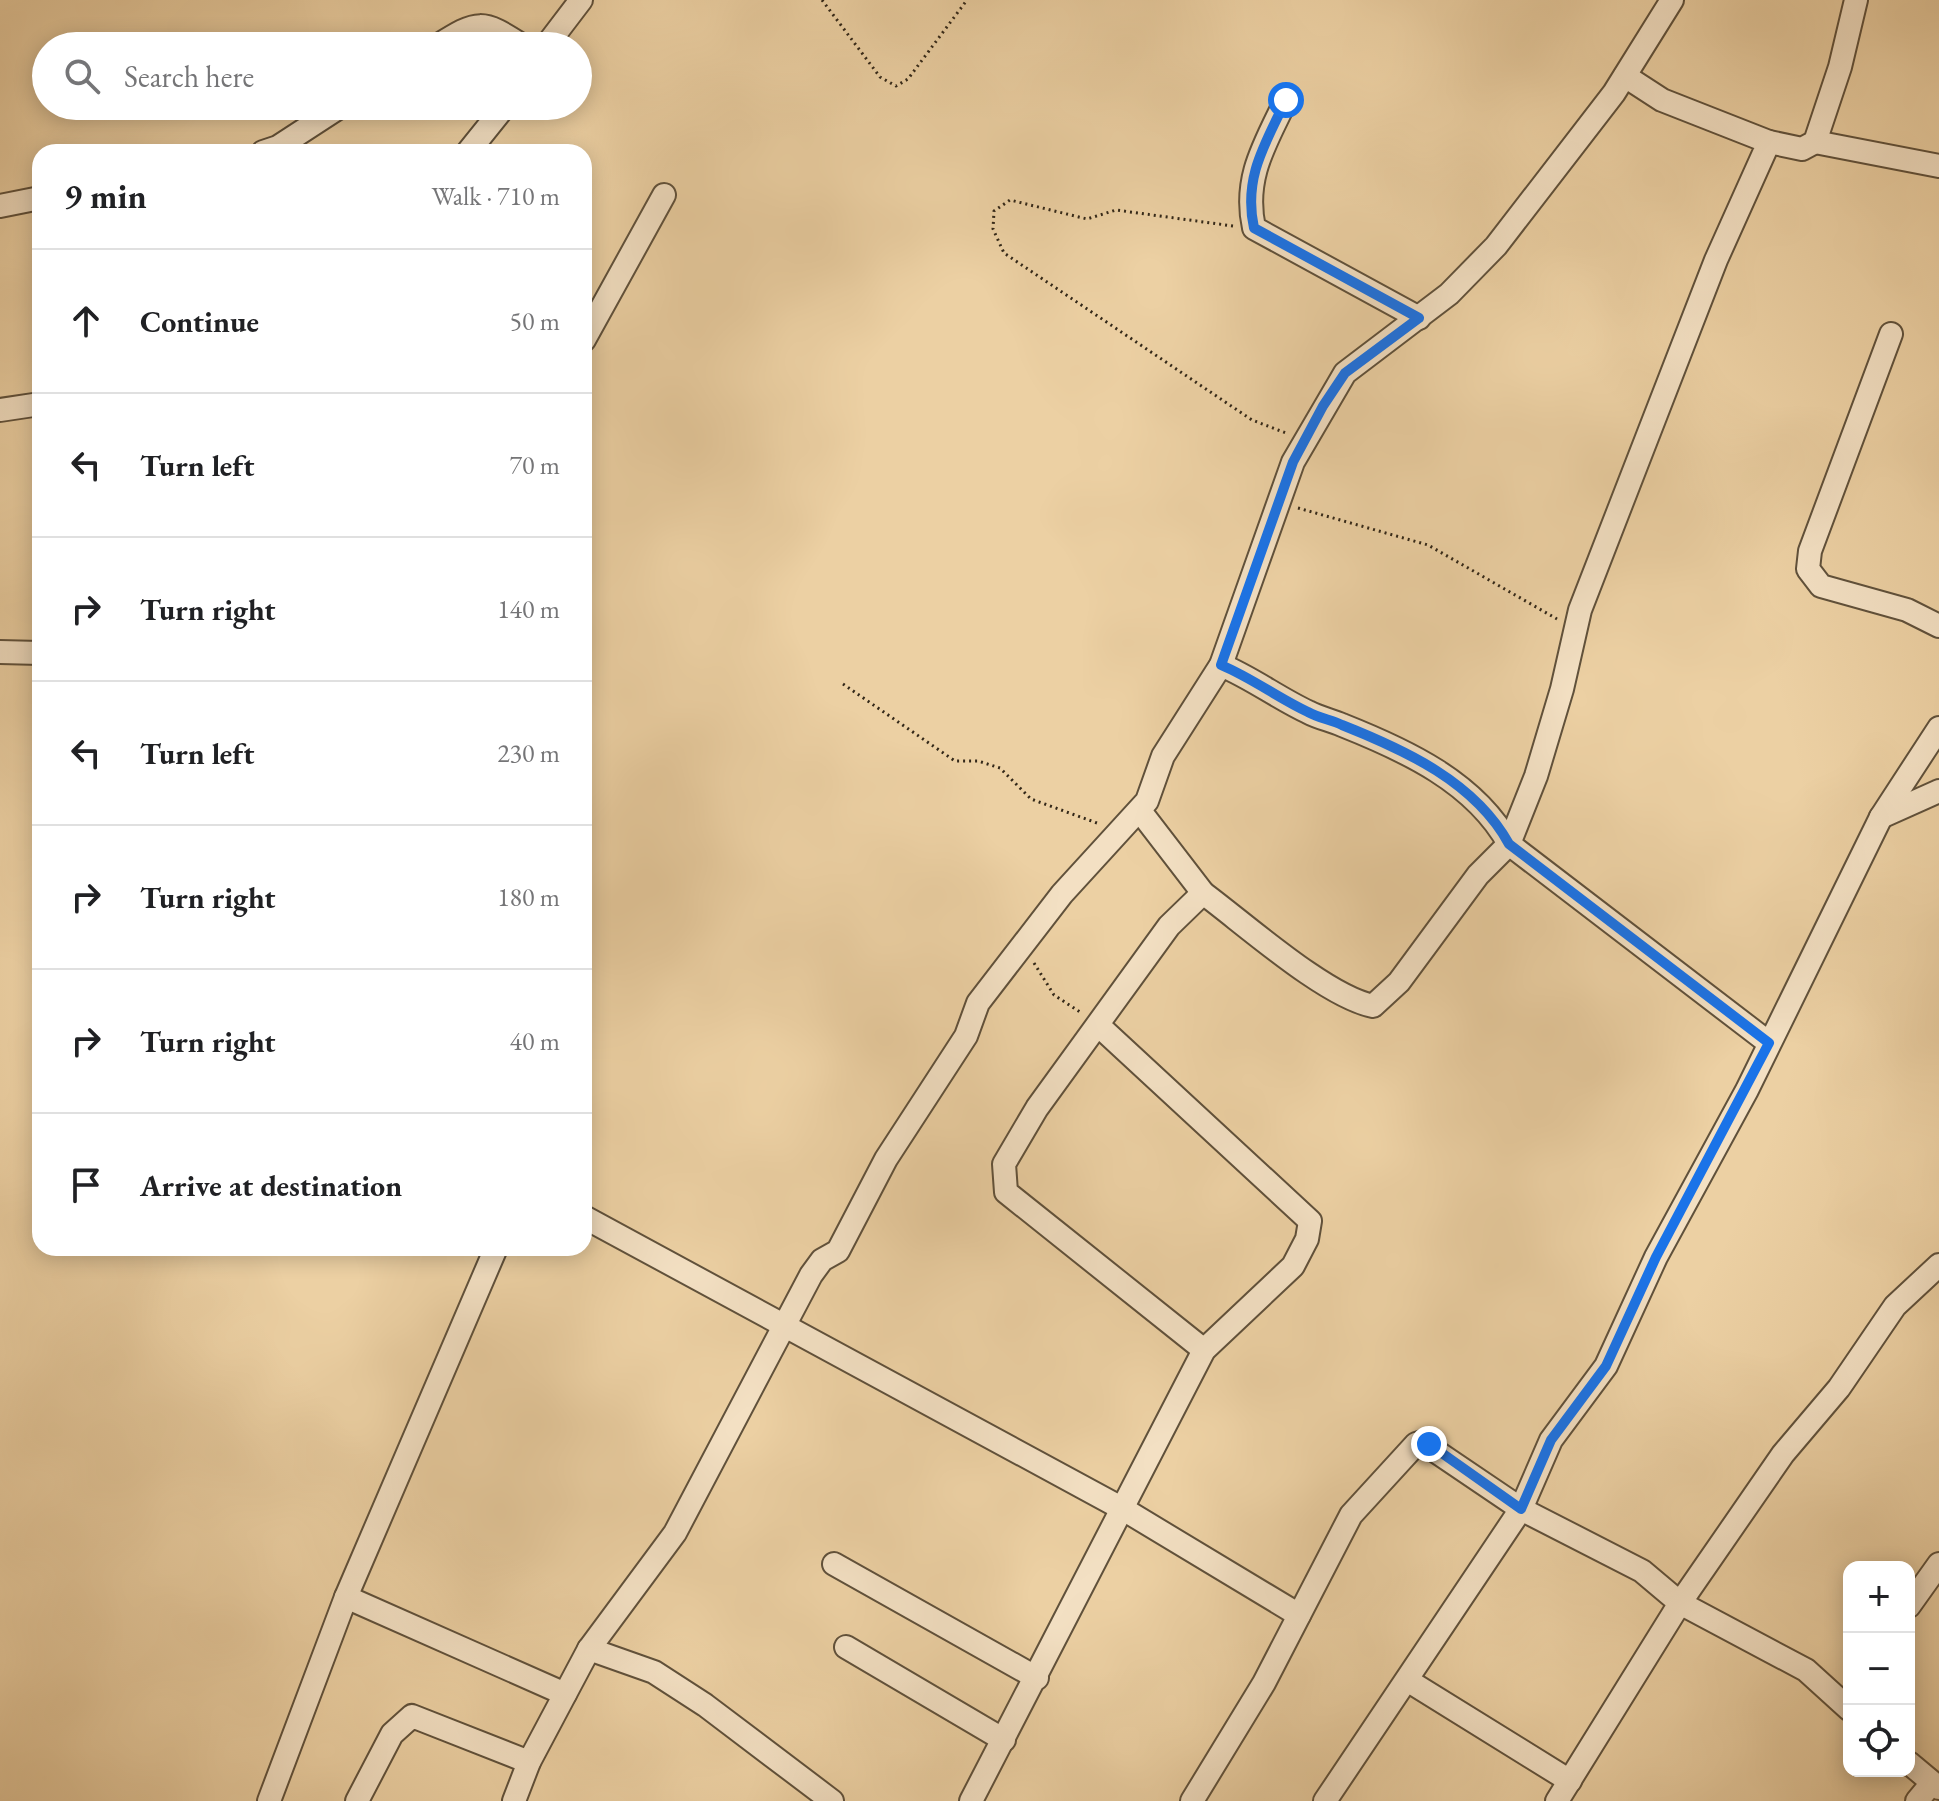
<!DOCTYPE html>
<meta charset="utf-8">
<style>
:root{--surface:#fff;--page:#f2f2f2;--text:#202124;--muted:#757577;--line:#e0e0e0}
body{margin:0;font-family:"EB Garamond",serif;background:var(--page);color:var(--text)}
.controls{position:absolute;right:24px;bottom:24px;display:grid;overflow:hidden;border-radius:16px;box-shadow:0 4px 20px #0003}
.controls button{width:72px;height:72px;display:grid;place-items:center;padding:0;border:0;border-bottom:2px solid var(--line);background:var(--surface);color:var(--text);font:40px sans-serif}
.stop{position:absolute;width:24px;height:24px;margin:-18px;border:6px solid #1a73e8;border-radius:50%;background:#fff}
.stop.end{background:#1a73e8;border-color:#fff;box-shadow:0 2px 8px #0008}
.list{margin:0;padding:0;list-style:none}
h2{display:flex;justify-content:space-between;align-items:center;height:104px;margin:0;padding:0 32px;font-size:34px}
h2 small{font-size:26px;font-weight:400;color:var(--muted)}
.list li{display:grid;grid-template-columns:52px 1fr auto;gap:24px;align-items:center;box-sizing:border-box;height:144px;padding:0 32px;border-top:2px solid var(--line)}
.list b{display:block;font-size:30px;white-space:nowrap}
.list em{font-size:26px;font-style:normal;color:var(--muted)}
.icon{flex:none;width:44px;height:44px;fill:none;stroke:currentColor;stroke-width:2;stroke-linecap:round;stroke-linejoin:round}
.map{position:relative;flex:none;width:1939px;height:1801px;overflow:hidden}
.search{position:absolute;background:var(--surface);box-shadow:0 4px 20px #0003;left:32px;top:32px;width:560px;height:88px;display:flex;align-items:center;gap:20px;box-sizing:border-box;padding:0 28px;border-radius:44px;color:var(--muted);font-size:30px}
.panel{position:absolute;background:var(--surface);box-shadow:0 4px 20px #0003;left:32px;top:144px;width:560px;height:1112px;border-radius:24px}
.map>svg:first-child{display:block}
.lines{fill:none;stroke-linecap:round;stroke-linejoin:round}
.minor-casing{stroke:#60513b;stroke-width:26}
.path{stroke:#322718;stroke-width:3;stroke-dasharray:2 4;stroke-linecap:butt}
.minor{stroke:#f3e0c3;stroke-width:22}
.route{stroke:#1a73e8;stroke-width:10}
</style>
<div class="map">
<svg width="1939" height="1801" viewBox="0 0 1939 1801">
<rect width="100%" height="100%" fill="#ecd0a3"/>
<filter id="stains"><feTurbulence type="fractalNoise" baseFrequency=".0025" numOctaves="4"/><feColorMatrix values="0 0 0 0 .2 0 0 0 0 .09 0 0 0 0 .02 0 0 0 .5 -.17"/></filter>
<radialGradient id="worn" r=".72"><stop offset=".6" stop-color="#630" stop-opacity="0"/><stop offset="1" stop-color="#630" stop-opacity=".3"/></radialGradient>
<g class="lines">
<defs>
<g id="minor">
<path d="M437 46C479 20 481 19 523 46"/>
<polyline points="546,46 581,0"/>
<path d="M1286 100C1265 144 1243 178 1254 228L1419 318"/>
<polyline points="1769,142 1802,149 1815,142 1840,67 1856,0"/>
<polyline points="1815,142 1939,166"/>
<polyline points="263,152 278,147 341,106"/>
<polyline points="468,152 505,106"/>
<polyline points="0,206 40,198"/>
<polyline points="1891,334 1810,551 1808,569 1821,586 1907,610 1939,626"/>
<polyline points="584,340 664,195"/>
<polyline points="0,410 40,404"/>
<polyline points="0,652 40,653"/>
<path d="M1221 665C1252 678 1278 698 1308 712 1319 718 1331 720 1342 725 1405 750 1475 782 1509 844L1769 1043"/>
<polyline points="1140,811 1203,893"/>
<polyline points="1881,817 1939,791"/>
<polyline points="584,1217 1123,1509 1299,1615"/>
<path d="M1204 1350 1006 1192 1004 1164 1037 1108 1169 926 1203 893C1245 924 1325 996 1373 1006L1399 982 1478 875 1509 844 1536 776 1562 689 1580 610 1716 260 1769 142 1662 100 1625 76"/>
<polyline points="834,1564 1037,1678"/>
<polyline points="346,1597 565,1694"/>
<polyline points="1909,1606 1939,1564"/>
<polyline points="846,1647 1004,1740"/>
<polyline points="589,1649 654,1672 705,1705 832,1801"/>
<polyline points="1407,1680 1570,1781"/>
<polyline points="1909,1763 1939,1788"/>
<polyline points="269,1801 346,1597 496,1248"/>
<polyline points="357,1801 392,1734 412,1716 529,1762"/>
<polyline points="514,1801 529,1762 589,1649 675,1533 811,1275 822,1260 838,1251 886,1159 966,1036 978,1003 1062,894 1147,801 1163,756 1221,665 1293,462 1345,373 1449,294 1496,246 1614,93 1672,0"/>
<polyline points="971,1801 1204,1350 1293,1266 1307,1239 1310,1221 1098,1025"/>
<polyline points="1192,1801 1264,1683 1351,1515 1416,1444 1422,1442 1521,1509 1642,1571 1680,1603 1806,1670 1849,1709"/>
<polyline points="1325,1801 1521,1509 1551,1440 1606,1366 1656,1257 1747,1090 1881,817 1939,728"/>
<polyline points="1557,1801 1680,1603 1783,1454 1839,1388 1895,1306 1939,1265"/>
<polyline points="1917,1801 1932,1783"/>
</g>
</defs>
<use href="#minor" class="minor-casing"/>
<g class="path">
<polyline points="822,0 880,77 896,86 908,79 967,0"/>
<polyline points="1233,226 1116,210 1087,219 1010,200 994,211 993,229 1004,253 1252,420 1286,433"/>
<polyline points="1298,508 1428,545 1557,619"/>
<polyline points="843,684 955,761 978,761 1000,768 1031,799 1097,823"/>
<polyline points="1034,963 1054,995 1080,1012"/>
</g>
<use href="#minor" class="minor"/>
</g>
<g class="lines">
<path class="route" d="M1286 100C1265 144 1243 178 1254 228L1419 318 1345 373 1323 406 1293 462 1221 665C1252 678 1278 698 1308 712 1319 718 1331 720 1342 725 1405 750 1475 782 1509 844L1769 1043 1656 1257 1606 1366 1551 1440 1521 1509 1429 1444"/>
</g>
<rect width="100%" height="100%" filter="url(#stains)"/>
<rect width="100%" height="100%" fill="url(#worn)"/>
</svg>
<div class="controls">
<button>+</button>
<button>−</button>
<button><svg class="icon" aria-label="locate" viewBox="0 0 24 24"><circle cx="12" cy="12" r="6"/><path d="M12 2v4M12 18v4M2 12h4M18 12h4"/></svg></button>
</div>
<div class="stop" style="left:1286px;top:100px"></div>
<div class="stop end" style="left:1429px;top:1444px"></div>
<div class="search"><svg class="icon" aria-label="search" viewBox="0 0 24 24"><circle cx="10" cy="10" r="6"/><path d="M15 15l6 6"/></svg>Search here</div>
<section class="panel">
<h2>9 min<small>Walk · 710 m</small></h2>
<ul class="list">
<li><svg class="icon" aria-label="ahead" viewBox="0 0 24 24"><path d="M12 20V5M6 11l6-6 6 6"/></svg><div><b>Continue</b></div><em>50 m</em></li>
<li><svg class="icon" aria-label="left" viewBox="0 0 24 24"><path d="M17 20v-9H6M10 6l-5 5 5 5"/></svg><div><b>Turn left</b></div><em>70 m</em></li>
<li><svg class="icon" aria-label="right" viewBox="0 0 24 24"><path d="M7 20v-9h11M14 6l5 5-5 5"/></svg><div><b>Turn right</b></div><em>140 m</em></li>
<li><svg class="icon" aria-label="left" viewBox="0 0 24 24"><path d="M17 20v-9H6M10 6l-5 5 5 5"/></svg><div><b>Turn left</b></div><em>230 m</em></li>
<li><svg class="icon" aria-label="right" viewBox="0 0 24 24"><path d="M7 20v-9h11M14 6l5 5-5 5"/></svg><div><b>Turn right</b></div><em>180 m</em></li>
<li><svg class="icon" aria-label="right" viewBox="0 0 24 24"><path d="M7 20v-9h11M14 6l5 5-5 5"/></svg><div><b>Turn right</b></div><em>40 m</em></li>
<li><svg class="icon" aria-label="arrive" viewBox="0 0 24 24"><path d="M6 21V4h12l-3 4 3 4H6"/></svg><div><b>Arrive at destination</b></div></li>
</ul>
</section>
</div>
